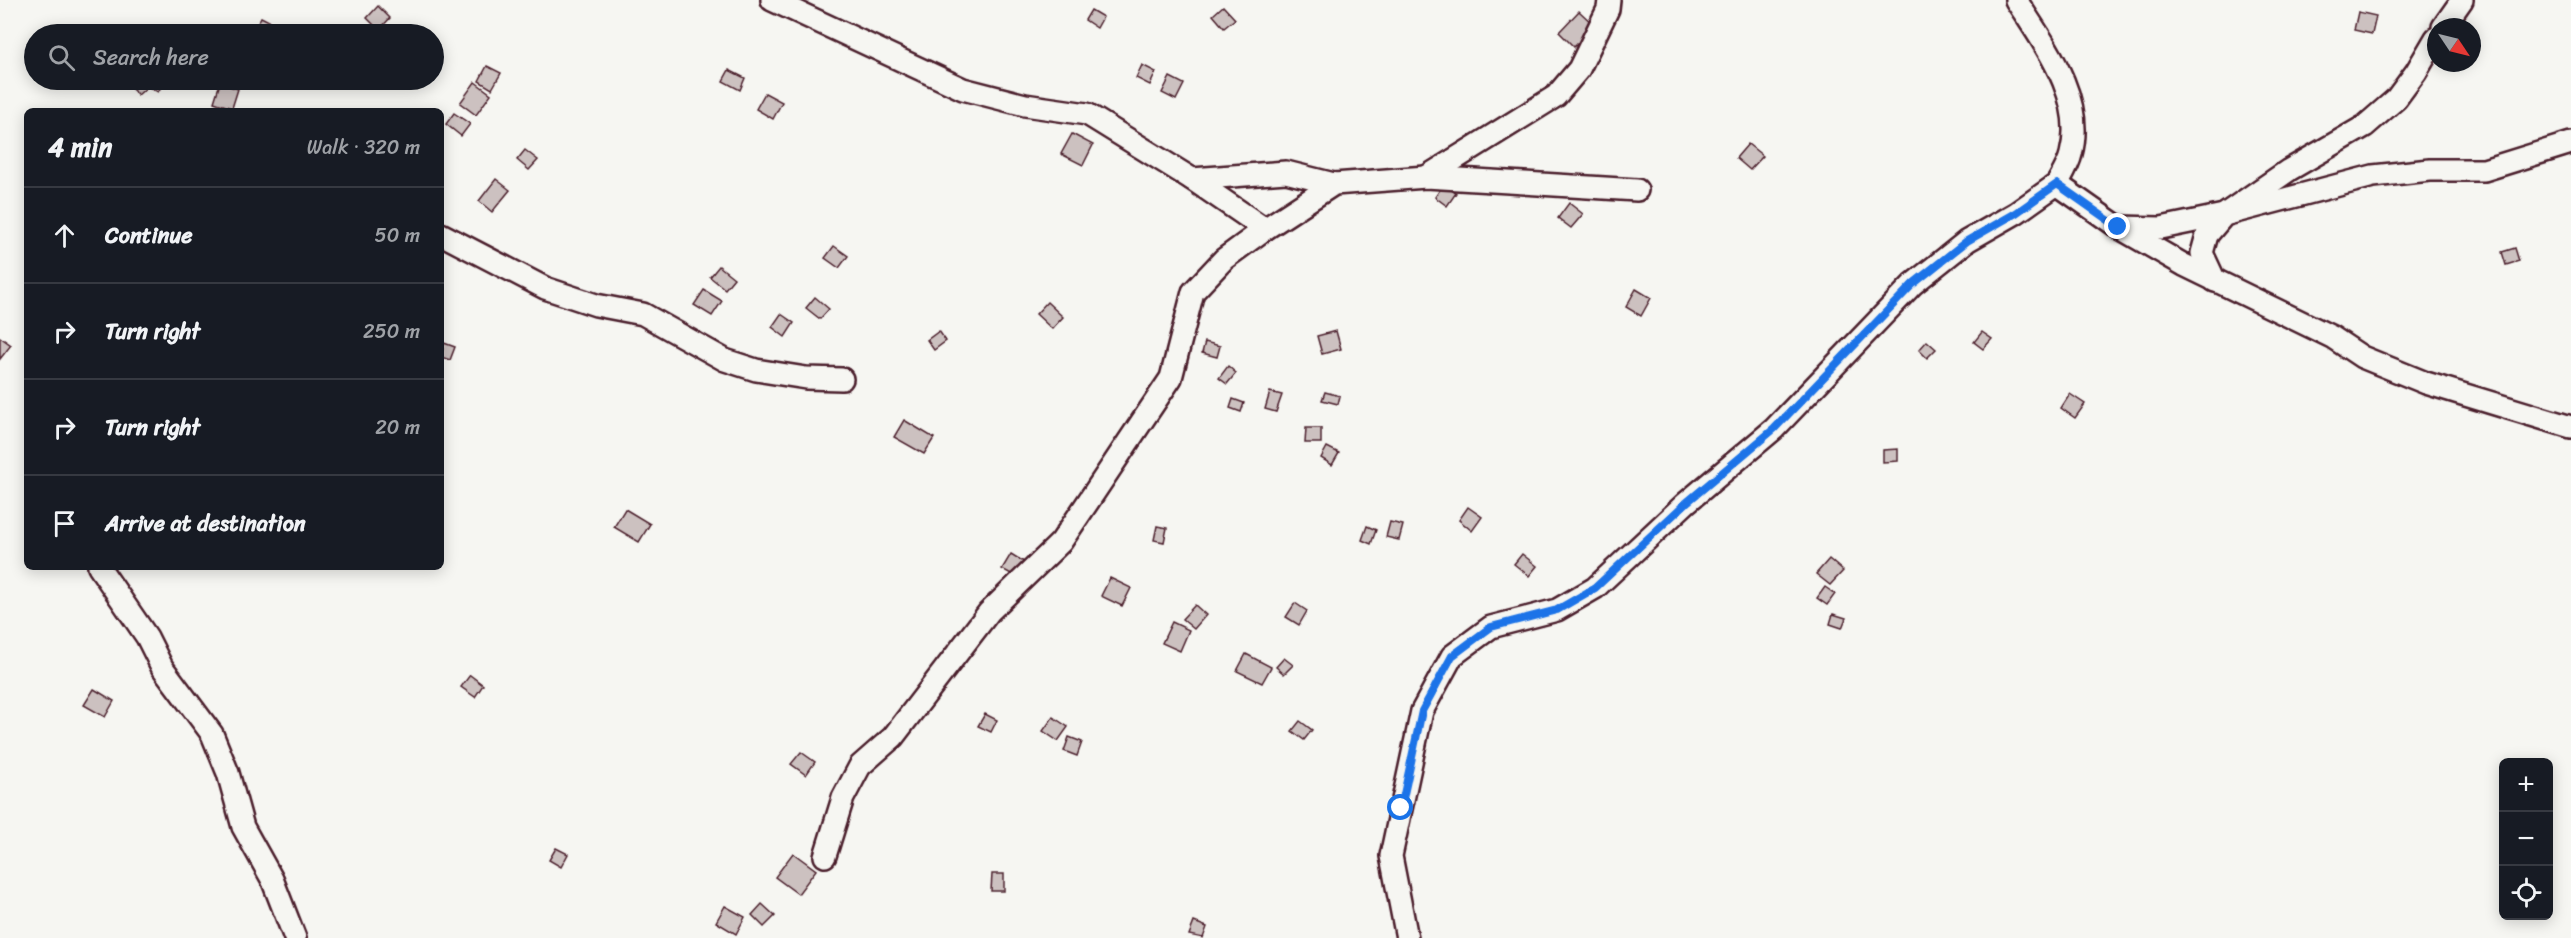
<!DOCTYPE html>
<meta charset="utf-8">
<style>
:root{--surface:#171b24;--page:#20242c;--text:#f1f3f6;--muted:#9ea1a6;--line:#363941}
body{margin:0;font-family:Sriracha,sans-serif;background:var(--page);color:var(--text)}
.controls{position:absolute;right:18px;bottom:18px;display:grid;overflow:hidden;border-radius:9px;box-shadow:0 3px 15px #0003}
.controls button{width:54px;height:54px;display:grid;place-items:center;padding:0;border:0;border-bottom:2px solid var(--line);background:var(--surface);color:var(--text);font:30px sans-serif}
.compass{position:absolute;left:2427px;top:18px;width:54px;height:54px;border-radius:50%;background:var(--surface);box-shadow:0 3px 15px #0003;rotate:125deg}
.stop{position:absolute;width:18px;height:18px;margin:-14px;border:4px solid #1a73e8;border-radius:50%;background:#fff}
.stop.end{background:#1a73e8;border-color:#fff;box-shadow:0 2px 6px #0008}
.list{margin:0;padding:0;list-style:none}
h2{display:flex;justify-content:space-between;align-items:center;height:78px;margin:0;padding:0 24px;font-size:26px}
h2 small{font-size:20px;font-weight:400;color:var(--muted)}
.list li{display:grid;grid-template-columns:39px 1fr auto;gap:18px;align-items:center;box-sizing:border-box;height:96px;padding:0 24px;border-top:2px solid var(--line)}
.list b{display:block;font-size:22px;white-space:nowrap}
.list em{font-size:20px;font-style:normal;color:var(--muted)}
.icon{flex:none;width:33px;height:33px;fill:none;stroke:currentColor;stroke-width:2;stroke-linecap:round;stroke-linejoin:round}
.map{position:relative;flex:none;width:2571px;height:938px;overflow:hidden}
.search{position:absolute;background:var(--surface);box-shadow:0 3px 15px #0003;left:24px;top:24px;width:420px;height:66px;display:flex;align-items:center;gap:15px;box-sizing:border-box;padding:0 21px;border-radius:33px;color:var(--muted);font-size:22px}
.panel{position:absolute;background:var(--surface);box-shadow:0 3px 15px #0003;left:24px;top:108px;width:420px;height:462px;border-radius:9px}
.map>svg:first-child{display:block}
.building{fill:#ccc1c0;stroke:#4a1f2b;stroke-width:1.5}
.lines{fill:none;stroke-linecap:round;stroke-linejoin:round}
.minor-casing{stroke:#4a1f2b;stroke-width:26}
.minor{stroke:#f6f6f2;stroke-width:21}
.route{stroke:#1a73e8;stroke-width:8}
</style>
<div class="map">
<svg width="2571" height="938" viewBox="0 0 2571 938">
<rect width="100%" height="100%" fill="#f6f6f2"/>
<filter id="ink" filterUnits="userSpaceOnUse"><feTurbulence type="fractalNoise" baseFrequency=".0167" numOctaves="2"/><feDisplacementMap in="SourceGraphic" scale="12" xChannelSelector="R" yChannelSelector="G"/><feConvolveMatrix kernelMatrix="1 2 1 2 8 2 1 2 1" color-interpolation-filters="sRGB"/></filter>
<g filter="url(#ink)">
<g class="building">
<polygon points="378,6 390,18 379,30 367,18"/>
<polygon points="1223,6 1235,19 1224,28 1213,15"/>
<polygon points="1091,10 1103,17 1097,28 1085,20"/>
<polygon points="1579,11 1595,26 1574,47 1559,32"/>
<polygon points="2358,12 2376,16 2372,34 2354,30"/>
<polygon points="261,17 269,21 264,31 256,27"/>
<polygon points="1142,65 1156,72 1150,85 1136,78"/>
<polygon points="487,66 501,73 492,89 479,81"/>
<polygon points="729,70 745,78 740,90 723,81"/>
<polygon points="1170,77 1184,84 1176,100 1162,93"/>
<polygon points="133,80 140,80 147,87 138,95 127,84"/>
<polygon points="154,80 165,80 158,92 149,87"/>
<polygon points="475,82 491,94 476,115 460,103"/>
<polygon points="220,83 238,89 232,108 214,102"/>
<polygon points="765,93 782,102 773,119 756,109"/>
<polygon points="454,113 470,124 461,136 446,124"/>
<polygon points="1072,134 1093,145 1083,165 1061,154"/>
<polygon points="1748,144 1763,156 1750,170 1736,158"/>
<polygon points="525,150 538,160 529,170 517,160"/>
<polygon points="496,179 510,190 492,212 479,201"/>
<polygon points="1443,185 1456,193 1447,206 1435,197"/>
<polygon points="1569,203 1583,214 1571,228 1558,218"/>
<polygon points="834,246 848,256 839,268 825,258"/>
<polygon points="2515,248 2519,261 2506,265 2502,252"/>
<polygon points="719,266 734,278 725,289 710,277"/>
<polygon points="1636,289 1651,298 1641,316 1626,307"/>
<polygon points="704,290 722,301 712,316 694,305"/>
<polygon points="815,297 829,309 820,319 806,308"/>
<polygon points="1047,302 1063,317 1052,329 1036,314"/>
<polygon points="781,314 794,323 785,337 772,327"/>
<polygon points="939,331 946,341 934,350 927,340"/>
<polygon points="1336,331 1341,349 1322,354 1317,336"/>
<polygon points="1982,332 1992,339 1983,349 1974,342"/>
<polygon points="0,337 11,345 0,359"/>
<polygon points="1927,341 1936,349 1927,358 1919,350"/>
<polygon points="1205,342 1220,346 1217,357 1202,353"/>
<polygon points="444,343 455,347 450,360 441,357"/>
<polygon points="1228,366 1236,373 1227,384 1219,378"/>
<polygon points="1270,392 1282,395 1276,412 1265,409"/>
<polygon points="1325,392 1340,396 1338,404 1322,400"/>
<polygon points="2070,394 2085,404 2075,418 2061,408"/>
<polygon points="1233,399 1244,403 1241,412 1230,408"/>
<polygon points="904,420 934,438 924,454 894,437"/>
<polygon points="1306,428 1321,428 1321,443 1305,443"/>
<polygon points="1327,447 1339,453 1332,465 1321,458"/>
<polygon points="1898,449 1898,461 1883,462 1883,450"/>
<polygon points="1468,507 1482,517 1472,531 1459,520"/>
<polygon points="625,509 650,524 639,542 614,527"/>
<polygon points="1390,522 1403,525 1399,540 1386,537"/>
<polygon points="1157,526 1167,528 1164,542 1154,540"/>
<polygon points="1367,526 1376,530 1371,544 1362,540"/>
<polygon points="1011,554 1024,562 1015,576 1002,569"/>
<polygon points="1522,554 1537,566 1529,576 1514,564"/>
<polygon points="1829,559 1843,571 1830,585 1816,574"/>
<polygon points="1110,578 1131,588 1122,606 1101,596"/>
<polygon points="1825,587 1835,594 1827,605 1817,598"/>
<polygon points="1295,603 1307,611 1299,625 1286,617"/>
<polygon points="1195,605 1206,615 1194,629 1182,619"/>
<polygon points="1833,614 1846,618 1842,628 1830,624"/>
<polygon points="1172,622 1189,630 1180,651 1162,643"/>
<polygon points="1246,654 1271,667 1262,683 1237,671"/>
<polygon points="1284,658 1293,665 1284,674 1276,667"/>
<polygon points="470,675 483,685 475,697 461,687"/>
<polygon points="94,689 114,701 105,717 84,705"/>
<polygon points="985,714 997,720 991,732 978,726"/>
<polygon points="1053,717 1068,727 1058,741 1043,731"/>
<polygon points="1300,721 1312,730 1304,740 1292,731"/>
<polygon points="1069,737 1082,742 1077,756 1064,751"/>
<polygon points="801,752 815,762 806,775 791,764"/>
<polygon points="556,848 568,854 561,867 549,860"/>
<polygon points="793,853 816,870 798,894 775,877"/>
<polygon points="992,874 1004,874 1004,891 991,891"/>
<polygon points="762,904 775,916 764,927 752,915"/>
<polygon points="725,906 745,917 736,934 716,922"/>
<polygon points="1194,922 1207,927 1203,938 1189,935"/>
</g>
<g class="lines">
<defs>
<g id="minor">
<polyline points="772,0 963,89 1025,105 1087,114 1192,179 1286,172 1334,184"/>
<path d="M2016 0C2044 44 2086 98 2071 154 2069 164 2062 175 2057 184"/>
<polyline points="2443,27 2462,0"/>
<polyline points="1426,177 1556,96 1579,69 1608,9 1609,0"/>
<polyline points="1192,179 1265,229 1334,184 1426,177 1637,190"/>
<polyline points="2119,227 2161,228 2224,215 2289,170 2365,126 2396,99 2416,72 2436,38"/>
<polyline points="441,234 545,288 596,305 643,314 725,360 756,370 806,378 842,379"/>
<polyline points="2215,281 2202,253 2207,235 2224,215 2373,176 2430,170 2484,170 2571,143"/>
<polyline points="99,567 147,637 162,667 212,734 228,773 243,827 272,879 295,938"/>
<polyline points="825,856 843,798 860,766 893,737 989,612 1061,542 1171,378 1193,292 1224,259 1265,229"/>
<polyline points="1407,938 1391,856 1422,711 1452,656 1491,627 1557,610 1595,588 1686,503 1774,429 1913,284 1967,241 2016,213 2057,184 2118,227 2184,265 2332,337 2362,357 2426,383 2571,427"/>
</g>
</defs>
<use href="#minor" class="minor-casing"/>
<use href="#minor" class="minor"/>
</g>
</g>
<g class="lines" filter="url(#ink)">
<polyline class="route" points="1401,808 1422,711 1452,656 1491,627 1557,610 1595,588 1686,503 1774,429 1913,284 1967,241 2016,213 2057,184 2118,227"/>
</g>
</svg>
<div class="controls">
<button>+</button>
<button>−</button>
<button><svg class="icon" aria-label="locate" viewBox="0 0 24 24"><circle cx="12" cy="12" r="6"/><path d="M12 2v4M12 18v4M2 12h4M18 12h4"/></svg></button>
</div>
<svg class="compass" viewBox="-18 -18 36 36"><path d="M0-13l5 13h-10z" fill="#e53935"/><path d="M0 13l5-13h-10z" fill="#9ea1a6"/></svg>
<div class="stop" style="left:1401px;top:808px"></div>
<div class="stop end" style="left:2118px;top:227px"></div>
<div class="search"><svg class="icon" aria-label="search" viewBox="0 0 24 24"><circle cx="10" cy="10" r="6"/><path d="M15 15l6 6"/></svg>Search here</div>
<section class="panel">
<h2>4 min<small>Walk · 320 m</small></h2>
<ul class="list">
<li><svg class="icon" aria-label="ahead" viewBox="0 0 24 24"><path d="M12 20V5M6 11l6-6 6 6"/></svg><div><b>Continue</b></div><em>50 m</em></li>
<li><svg class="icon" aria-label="right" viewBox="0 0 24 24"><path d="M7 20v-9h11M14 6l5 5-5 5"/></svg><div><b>Turn right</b></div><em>250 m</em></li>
<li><svg class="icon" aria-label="right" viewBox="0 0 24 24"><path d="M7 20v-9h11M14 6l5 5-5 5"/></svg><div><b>Turn right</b></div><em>20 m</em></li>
<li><svg class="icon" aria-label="arrive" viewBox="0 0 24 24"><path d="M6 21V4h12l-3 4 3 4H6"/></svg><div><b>Arrive at destination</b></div></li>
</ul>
</section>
</div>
